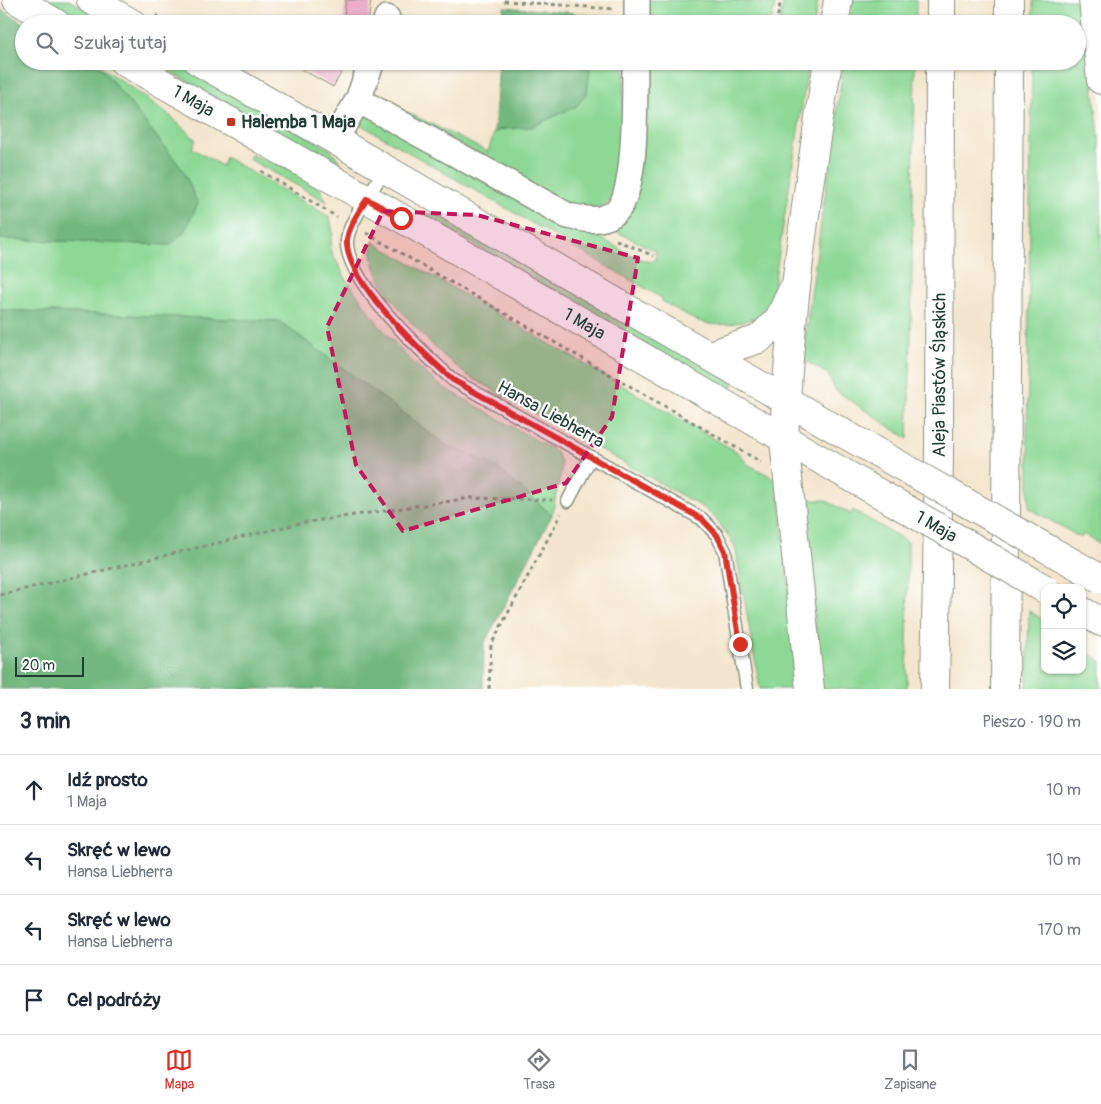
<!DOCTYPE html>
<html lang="pl">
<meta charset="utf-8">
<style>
:root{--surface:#fff;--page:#f2f2f3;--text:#1f2937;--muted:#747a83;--line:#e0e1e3;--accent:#d93025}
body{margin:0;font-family:Pangolin,sans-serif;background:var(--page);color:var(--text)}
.controls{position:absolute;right:15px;bottom:15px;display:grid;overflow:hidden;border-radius:10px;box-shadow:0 1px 4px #0004}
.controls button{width:45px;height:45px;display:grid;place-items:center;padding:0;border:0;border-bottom:1px solid var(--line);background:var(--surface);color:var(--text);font:25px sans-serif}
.scale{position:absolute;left:15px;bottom:12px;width:69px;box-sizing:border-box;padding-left:5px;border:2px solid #1f3d34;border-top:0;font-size:14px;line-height:18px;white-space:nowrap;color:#1f3d34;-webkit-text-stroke:4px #fff;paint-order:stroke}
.stop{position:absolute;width:15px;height:15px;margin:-11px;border:4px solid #d93025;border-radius:50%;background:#fff}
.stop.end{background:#d93025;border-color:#fff;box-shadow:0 1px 5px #0008}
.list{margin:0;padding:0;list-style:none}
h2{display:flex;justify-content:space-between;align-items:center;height:65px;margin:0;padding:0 20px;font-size:21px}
h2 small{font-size:16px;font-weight:400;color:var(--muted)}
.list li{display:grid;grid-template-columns:32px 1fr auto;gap:15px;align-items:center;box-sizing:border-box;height:70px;padding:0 20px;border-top:1px solid var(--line)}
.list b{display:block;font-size:19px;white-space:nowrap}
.list p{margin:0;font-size:16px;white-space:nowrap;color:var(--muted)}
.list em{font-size:16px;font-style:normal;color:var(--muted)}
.icon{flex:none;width:28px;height:28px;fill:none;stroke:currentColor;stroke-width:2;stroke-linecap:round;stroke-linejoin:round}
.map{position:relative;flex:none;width:1101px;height:689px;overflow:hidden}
.search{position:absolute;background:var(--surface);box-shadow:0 1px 4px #0004;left:15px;right:15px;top:15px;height:55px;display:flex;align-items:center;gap:12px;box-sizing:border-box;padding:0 18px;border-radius:28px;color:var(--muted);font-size:19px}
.sheet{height:345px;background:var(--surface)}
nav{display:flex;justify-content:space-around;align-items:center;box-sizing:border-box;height:70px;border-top:1px solid var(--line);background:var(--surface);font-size:14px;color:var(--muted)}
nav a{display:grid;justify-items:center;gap:2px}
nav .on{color:var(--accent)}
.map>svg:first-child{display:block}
.green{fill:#8dd895;stroke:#568a64}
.forest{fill:#72b87e;stroke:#487a59}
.building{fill:#ebadc7}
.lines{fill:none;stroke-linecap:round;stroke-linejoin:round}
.lane-casing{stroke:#8a9281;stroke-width:15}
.street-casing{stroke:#8a9281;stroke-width:28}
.secondary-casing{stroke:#8a9281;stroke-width:30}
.highway-casing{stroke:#8a9281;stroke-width:30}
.path{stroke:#8a9281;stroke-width:3;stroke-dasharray:4 4;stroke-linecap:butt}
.lane{stroke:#fff;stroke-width:12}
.street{stroke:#fff;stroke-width:25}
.secondary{stroke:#fff;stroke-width:28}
.highway{stroke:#fff;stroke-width:28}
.secondary-bridge-casing{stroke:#8a9281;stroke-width:30;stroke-linecap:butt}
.secondary-bridge{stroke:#fff;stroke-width:28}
.route{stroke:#d93025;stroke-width:6}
.marked{fill:#c2185b;fill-opacity:0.2;stroke:#c2185b;stroke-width:4;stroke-dasharray:10 6;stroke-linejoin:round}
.poi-dot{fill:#c8321e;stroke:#fff;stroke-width:2}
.labels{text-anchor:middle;stroke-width:4.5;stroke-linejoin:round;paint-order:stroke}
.street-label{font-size:18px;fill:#1f3d34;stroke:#fff}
.poi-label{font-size:18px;font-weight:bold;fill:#1f3d34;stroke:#fff;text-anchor:start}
</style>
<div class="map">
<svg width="1101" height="689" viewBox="0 0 1101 689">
<rect width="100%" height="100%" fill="#fff"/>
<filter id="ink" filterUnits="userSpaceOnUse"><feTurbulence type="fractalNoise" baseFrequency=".02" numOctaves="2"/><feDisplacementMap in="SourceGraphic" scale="10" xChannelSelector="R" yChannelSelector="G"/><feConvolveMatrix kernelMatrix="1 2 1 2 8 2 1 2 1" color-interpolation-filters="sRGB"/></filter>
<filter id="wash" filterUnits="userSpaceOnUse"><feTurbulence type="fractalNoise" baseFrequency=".0096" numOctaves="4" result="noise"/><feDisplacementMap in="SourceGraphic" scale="20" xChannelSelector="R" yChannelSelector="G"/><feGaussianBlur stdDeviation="1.12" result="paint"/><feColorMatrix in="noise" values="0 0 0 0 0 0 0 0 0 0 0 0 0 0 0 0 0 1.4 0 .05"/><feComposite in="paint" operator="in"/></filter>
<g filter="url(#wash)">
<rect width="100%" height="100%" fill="#f4e6ce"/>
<g class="green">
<polygon points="46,0 69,0 111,24 87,24"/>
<polygon points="647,0 727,0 773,4 776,0 772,19 767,24 686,24 650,17 647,14"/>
<polygon points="784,0 818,0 814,24 779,24"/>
<polygon points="853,0 916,0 916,24 849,24"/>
<polygon points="1033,0 1084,0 1101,157 1101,545 1083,534 1081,538 1029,508 1029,449 1027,443 1032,61 1077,61 1077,24 1033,24"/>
<polygon points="566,12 610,18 618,24 583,24 573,14"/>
<polygon points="152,61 176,61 331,150 346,170 345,172"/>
<path d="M591 61H625L620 190 602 207 576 209 368 93 488 152 494 133C508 125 524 130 540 123 557 116 572 104 587 93Z"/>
<path d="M641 61H809L774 284C772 291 770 303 765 309 759 317 750 320 741 322 704 330 693 319 662 301V298L358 123 361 114 372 115 637 258 651 262 655 260 656 251 609 228Z"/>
<polygon points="844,61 915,61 911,340 908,439 835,390 828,374 802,359"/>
<polygon points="100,66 166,112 196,140 192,148 222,166 225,157 330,217 333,233 331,240 332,253 346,279 378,324 408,358 438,384 555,451 561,461 561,471 552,515 495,466 446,445 279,321 0,310 0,239 171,245 183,170"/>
<polygon points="251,155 290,169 318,185 327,202 249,159"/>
<polygon points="420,213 442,215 734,383 728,392"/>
<path d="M373 242 739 453 747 464 778 480 798 689H760L735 546 717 520 704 508 658 482 467 375C438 353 362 282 373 242Z"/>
<polygon points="802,494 813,500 825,500 851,514 853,510 908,542 907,689 822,689"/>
<polygon points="1029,611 1045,621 1045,670 1082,670 1082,648 1101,661 1101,689 1027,689"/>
</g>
<g class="forest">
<polygon points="504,7 566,12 573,14 583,24 502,24"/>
<polygon points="0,9 25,24 24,61 91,61 100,66 183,170 198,204 184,232 171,245 0,239"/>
<polygon points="499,61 591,61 587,93 577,106 531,127 502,129 494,133"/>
<polygon points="0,310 279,321 446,445 495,466 552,515 484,644 483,689 0,689"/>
</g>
<g id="blocks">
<g class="building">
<polygon points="346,0 371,0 368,24 343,24"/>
<polygon points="287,61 348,61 333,87"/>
</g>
</g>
</g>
<g filter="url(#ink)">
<use href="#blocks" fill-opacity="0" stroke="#8a9281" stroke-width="1"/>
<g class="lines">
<defs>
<g id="lane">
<path d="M385 169C376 185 348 223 347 240 344 280 424 354 453 380L702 519 717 535 725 551 747 689"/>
<polyline points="568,501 591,457"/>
</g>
<g id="street">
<polyline points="385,24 387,18"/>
<polyline points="637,24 637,0"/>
<path d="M358 100 568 216C584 219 598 223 613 214 639 198 634 92 635 61"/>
<polyline points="335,140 358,100 372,61"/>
</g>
<g id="secondary">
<polyline points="17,0 57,24"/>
<polyline points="91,0 133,24"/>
<path id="s1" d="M123 61 401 218 842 472"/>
<polyline points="198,61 841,432"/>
<polyline points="1082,611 1101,622"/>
</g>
<g id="highway">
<polyline points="1093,0 1101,80"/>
<polyline points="834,24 838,0"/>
<polyline points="941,24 941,0"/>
<polyline points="1009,24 1009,0"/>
<polyline points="709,355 759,339 779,319 792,291"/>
<path d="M810 689 784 440C789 313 808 186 828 61"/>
<path id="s2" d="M935 689 939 455 940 61"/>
<polyline points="1005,689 1009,61"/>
</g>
</defs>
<use href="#lane" class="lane-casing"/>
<use href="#street" class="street-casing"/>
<use href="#secondary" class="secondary-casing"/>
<use href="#highway" class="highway-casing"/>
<g class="path">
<polyline points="504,1 614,9"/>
<polyline points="156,15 170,24"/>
<polyline points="776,24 781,0"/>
<polyline points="261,171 337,217"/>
<polyline points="366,233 761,462"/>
<polyline points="616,240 654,256"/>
<polyline points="0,595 301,523 471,498 552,500"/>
<polyline points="489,689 491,645 561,514"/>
</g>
<use href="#lane" class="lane"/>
<use href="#street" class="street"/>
<use href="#secondary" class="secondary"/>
<use href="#highway" class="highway"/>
<defs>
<g id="secondary-bridge">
<polyline points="841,432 1101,579"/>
<path id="s3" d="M842 472 1045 589"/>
</g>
</defs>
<use href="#secondary-bridge" class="secondary-bridge-casing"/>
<use href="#secondary-bridge" class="secondary-bridge"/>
</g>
</g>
<g class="lines" filter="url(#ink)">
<path class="route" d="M401 218 367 199C360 210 348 227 347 240 344 280 424 354 453 380L702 519 717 535 725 551 740 644"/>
</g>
<path class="marked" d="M383 211 477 215 638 258 612 417 566 483 403 531 356 465 327 327Z"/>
<rect class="poi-dot" x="226" y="117" width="10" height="10" rx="2.5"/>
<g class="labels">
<g class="street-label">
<text dy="6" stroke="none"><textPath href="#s1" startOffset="81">1 Maja</textPath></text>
<text dy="6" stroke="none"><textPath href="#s1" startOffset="531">1 Maja</textPath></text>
<text dy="6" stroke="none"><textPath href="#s2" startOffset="314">Aleja Piastów Śląskich</textPath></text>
<text transform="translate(551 414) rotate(29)" y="6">Hansa Liebherra</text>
<text dy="6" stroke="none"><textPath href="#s3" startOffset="109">1 Maja</textPath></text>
</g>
<g class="poi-label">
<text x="241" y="128">Halemba 1 Maja</text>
</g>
</g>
</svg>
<div class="controls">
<button><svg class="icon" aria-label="locate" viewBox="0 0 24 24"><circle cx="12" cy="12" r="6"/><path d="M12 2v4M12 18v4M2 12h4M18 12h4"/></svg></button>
<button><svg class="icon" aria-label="layers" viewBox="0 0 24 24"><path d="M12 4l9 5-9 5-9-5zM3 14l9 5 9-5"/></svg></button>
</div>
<div class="scale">20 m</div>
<div class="stop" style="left:401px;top:218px"></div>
<div class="stop end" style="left:740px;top:644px"></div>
<div class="search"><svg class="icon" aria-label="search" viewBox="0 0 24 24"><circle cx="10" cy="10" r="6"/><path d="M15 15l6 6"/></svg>Szukaj tutaj</div>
</div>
<section class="sheet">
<h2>3 min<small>Pieszo · 190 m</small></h2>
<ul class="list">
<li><svg class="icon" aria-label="ahead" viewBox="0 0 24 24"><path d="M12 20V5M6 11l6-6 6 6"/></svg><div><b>Idź prosto</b><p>1 Maja</p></div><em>10 m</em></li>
<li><svg class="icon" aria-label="left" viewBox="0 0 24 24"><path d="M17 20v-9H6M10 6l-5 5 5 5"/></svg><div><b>Skręć w lewo</b><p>Hansa Liebherra</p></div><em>10 m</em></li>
<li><svg class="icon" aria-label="left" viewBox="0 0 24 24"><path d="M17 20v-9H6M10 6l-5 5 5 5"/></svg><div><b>Skręć w lewo</b><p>Hansa Liebherra</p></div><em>170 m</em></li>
<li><svg class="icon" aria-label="arrive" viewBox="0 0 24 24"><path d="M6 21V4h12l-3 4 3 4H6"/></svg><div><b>Cel podróży</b></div></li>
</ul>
</section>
<nav>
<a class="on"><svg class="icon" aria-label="map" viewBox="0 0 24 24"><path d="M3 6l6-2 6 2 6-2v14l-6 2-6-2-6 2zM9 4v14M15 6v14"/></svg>Mapa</a>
<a><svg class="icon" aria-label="directions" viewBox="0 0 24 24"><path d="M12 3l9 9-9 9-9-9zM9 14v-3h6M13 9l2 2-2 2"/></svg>Trasa</a>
<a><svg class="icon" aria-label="saved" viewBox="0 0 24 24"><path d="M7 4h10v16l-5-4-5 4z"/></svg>Zapisane</a>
</nav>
